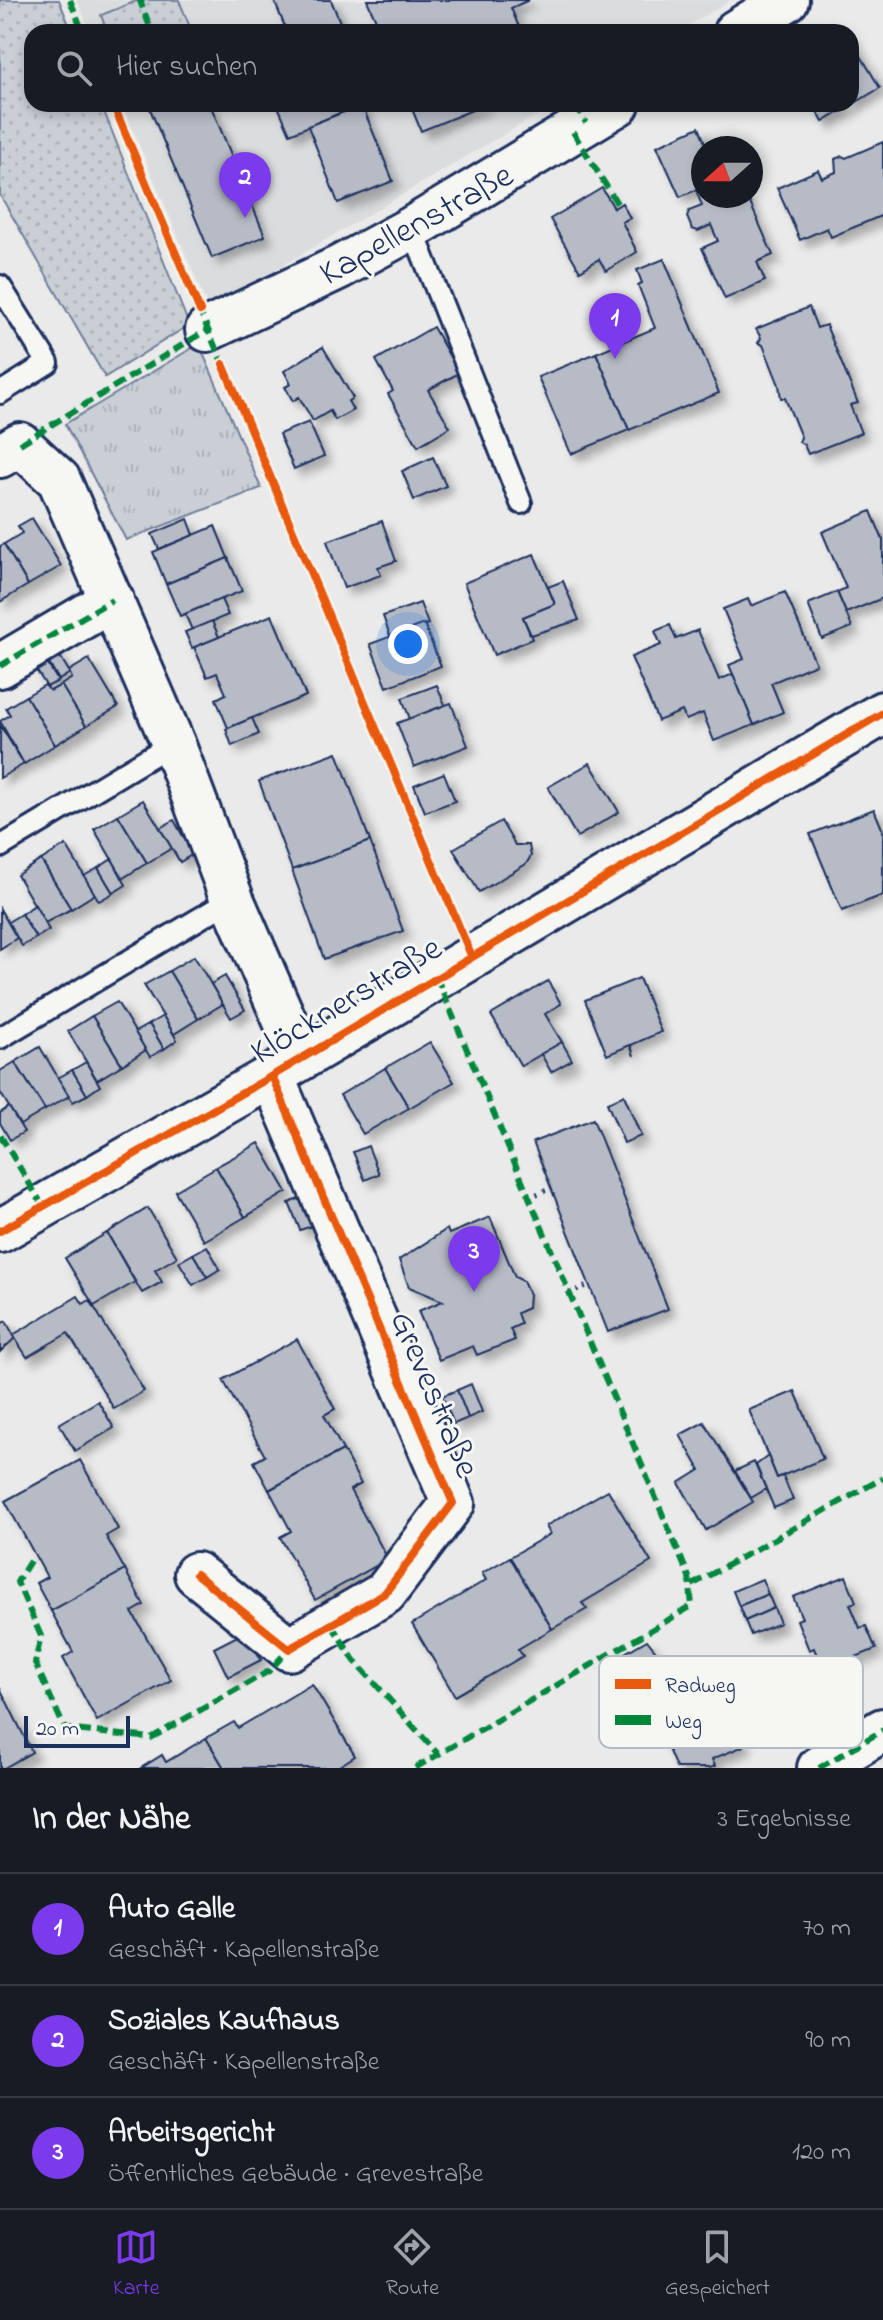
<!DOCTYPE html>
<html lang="de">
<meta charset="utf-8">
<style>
:root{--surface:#171b24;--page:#20242c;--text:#f1f3f6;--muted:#9ea1a6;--line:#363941;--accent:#7c3aed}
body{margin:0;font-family:"Indie Flower",sans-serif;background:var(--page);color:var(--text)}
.compass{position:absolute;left:691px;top:136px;width:72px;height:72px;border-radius:50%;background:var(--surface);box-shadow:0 4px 12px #0003;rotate:249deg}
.scale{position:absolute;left:24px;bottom:20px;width:106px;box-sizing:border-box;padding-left:8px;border:4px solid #1b2f5e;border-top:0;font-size:22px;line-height:28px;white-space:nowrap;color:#1b2f5e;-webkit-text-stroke:6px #f6f6f2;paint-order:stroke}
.you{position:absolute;left:408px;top:644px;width:28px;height:28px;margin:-20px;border:6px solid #fff;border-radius:50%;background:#1a73e8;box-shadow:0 0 0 12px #1a73e833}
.badge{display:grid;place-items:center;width:52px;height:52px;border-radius:50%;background:var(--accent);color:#fff;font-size:26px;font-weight:700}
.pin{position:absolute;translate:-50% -66px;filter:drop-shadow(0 2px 4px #0008)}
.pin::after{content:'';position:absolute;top:42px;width:28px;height:24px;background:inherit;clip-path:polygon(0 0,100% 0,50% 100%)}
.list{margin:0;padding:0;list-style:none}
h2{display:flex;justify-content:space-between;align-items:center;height:104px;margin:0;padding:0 32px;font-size:34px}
h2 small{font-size:26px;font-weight:400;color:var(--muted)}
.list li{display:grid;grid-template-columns:52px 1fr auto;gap:24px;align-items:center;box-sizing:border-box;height:112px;padding:0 32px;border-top:2px solid var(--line)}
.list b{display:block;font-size:30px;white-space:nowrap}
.list p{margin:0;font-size:26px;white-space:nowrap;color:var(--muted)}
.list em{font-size:26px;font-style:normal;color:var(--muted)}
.icon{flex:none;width:44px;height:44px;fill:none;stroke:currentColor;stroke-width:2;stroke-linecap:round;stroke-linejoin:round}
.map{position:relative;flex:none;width:883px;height:1768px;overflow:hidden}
.search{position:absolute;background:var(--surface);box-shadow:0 4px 12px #0003;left:24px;right:24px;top:24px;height:88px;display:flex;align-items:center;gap:20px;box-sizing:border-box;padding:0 28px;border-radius:24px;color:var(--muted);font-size:30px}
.sheet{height:440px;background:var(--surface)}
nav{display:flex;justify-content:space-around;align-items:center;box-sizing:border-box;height:112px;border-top:2px solid var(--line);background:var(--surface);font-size:22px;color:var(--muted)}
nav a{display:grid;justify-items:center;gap:4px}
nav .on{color:var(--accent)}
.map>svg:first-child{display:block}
.built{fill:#dadcde}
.grass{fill:url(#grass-dots);stroke:#727e9a;stroke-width:2}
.park{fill:url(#park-tufts);stroke:#727e9a;stroke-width:2}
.building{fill:#b6bbc6;stroke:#1b2f5e;stroke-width:2;filter:url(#shadow)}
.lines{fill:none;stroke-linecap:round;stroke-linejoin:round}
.lane-casing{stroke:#1b2f5e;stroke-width:26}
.street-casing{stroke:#1b2f5e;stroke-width:48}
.path{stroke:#1b2f5e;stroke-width:5;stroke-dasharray:2 6;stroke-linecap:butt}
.lane{stroke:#f6f6f2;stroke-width:20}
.street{stroke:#f6f6f2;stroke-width:42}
.quiet{stroke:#00873e;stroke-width:6;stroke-dasharray:12 6;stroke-linecap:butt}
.cycleway-casing{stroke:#f6f6f2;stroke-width:13}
.cycleway{stroke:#e8590c;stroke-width:8}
.labels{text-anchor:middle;stroke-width:6;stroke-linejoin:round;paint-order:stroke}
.street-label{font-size:36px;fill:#1b2f5e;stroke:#f6f6f2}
.key{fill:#f6f6f2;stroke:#b4bac6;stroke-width:2}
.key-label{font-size:22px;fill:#1b2f5e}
</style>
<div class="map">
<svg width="883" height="1768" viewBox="0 0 883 1768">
<defs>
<pattern id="grass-dots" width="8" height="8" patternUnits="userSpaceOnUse" patternTransform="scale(2)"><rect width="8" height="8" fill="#caced5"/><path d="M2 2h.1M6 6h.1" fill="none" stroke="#adb1b9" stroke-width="1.8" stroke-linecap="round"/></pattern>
<pattern id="park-tufts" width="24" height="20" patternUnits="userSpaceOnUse" patternTransform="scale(2)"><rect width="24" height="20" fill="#caced5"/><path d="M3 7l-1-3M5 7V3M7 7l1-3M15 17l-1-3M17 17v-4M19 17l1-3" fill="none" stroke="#adb1b9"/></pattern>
<filter id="shadow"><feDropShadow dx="7" dy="7" stdDeviation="4" flood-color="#0004"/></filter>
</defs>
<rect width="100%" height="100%" fill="#e9eae9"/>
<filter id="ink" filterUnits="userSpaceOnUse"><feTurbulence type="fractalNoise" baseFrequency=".0125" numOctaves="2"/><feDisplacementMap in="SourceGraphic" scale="16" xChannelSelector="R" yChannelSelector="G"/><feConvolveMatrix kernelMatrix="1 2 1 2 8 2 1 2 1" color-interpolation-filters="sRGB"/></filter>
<g filter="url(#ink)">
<g class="built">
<polygon points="77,0 731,0 677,32 91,32"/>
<polygon points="122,104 555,104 209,309"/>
</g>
<g class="grass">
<polygon points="0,0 59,0 72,32 32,32 32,104 101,104 189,325 105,377 0,195"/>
<polygon points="139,0 179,0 192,32 107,32 101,15"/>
</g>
<polygon class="park" points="199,344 261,488 126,540 65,424"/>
<g class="building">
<polygon points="274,0 331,0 344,32 287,32"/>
<polygon points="367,0 529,0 511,8 521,32 381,32"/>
<polygon points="852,41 880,88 823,122 813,104 851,104"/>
<polygon points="148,104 210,104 265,236 212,258"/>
<polygon points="277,104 337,104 340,113 290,134"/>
<polygon points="410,104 487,104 421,131"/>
<polygon points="362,105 393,181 338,203 308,126"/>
<polygon points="699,127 707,148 723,140 726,148 703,148 703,196 747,196 773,255 757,262 765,281 725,299 702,248 718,241 711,225 698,231 692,229 687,217 689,211 702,206 696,190 680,197 657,146"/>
<polygon points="883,142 883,215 831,237 827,228 800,240 777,188 818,170 822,178 836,172 835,159 842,156 846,158"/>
<polygon points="602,188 614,208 622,203 630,218 622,222 637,252 606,271 599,259 580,271 550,219"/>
<polygon points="664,259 719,393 629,430 596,353 655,328 638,285 642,283 637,270"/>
<polygon points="809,307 817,328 826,325 858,403 850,405 861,433 808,454 804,445 799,442 801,437 785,398 781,398 779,385 763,345 758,343 761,338 756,329"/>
<polygon points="433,327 459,373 428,390 450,427 418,446 388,394 393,391 376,360"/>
<polygon points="323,347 353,398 348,401 353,410 335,420 330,411 313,421 299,397 293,401 285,387 291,384 284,371"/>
<polygon points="596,353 629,430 571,454 538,377"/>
<polygon points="309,422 324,456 294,469 279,434"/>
<polygon points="433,457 446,486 414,500 402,471"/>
<polygon points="871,511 883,540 883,598 846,613 837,592 846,588 822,532"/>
<polygon points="32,518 61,566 28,585 4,544 22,533 18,526"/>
<polygon points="188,519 194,535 159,549 152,534"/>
<polygon points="382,521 396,561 378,567 381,575 344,588 327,541"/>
<polygon points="215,526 228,558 166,584 153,552"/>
<polygon points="4,544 28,585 0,602 0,546"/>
<polygon points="534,554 555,604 523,617 532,639 494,655 464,583"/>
<polygon points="228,558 242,591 180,616 166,584"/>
<polygon points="563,581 579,620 531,635 523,617 555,604 548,587"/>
<polygon points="785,592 816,664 771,683 783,712 754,725 729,665 744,659 723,609 748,599 751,606"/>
<polygon points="837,592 852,627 822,639 808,604"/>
<polygon points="221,599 228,615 192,630 185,614"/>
<polygon points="420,603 428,624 390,636 383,616"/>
<polygon points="272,615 306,696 228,728 216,699 226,694 217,673 207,677 194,647"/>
<polygon points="212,621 219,637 192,648 185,632"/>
<polygon points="424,624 441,666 387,687 370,644"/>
<polygon points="670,625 676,639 698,630 719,680 733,674 754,725 714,741 703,713 686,720 682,711 658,721 631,657 661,645 655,631"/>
<polygon points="57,651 70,673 59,680 45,657"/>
<polygon points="44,658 58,681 47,687 33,665"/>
<polygon points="89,659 118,707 86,726 61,685 72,678 69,671"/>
<polygon points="45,685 50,691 61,685 86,726 55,745 26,696"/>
<polygon points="437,685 445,705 410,719 402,698"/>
<polygon points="26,696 55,745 24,764 0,721 10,715 6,708"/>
<polygon points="451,703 468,746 414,767 397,723"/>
<polygon points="252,718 259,734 232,746 226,729"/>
<polygon points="0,725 24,764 0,778"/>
<polygon points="337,752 370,841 292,870 259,781"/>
<polygon points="590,763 619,812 577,837 548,787"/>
<polygon points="444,773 455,801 425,812 414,785"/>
<polygon points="143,800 172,848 147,863 118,815"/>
<polygon points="874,809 883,831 883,895 842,911 810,834"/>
<polygon points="118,815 147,863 123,878 94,829"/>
<polygon points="174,820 193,854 180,862 160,828"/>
<polygon points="501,821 515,845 529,845 531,856 526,864 479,892 453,849"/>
<polygon points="370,841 403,931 324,959 292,870"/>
<polygon points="66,845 95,894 71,909 41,860"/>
<polygon points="112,859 126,885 113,893 98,868"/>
<polygon points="41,860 71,909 45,923 17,875"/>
<polygon points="98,868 113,893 99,901 84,876"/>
<polygon points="35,905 49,930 36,938 21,914"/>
<polygon points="0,909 17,938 0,949"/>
<polygon points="21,914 36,938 22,946 8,922"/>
<polygon points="194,956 223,1004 198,1019 169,971"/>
<polygon points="169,971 198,1019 174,1034 144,985"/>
<polygon points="225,976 245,1010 231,1018 211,984"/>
<polygon points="639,978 661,1032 631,1045 634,1056 630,1045 607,1055 585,1000"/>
<polygon points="548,981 561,1004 545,1014 562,1042 521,1066 491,1015"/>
<polygon points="117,1002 146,1050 122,1065 92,1016"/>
<polygon points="92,1016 122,1065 97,1080 68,1031"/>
<polygon points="163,1016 177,1040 164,1049 149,1024"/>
<polygon points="149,1024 164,1049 150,1057 135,1032"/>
<polygon points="430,1042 454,1082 409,1108 385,1068"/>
<polygon points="562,1042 572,1060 551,1072 541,1054"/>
<polygon points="40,1047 69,1096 45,1110 15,1062"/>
<polygon points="15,1062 45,1110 20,1125 0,1092 0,1071"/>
<polygon points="86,1062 100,1086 87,1095 72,1070"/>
<polygon points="385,1068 409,1108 363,1134 340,1095"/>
<polygon points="72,1070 87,1095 73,1102 58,1078"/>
<polygon points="624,1095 641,1136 624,1143 607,1103"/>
<polygon points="9,1107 24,1132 10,1140 0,1123 0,1113"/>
<polygon points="593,1119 668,1309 608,1332 533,1142"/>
<polygon points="259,1143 287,1192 245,1217 216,1167"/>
<polygon points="368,1146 379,1174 365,1180 353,1152"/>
<polygon points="216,1167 245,1217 204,1241 175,1191"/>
<polygon points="303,1197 315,1225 300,1230 289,1203"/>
<polygon points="148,1208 177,1257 155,1270 162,1282 142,1293 107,1233"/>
<polygon points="490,1217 515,1277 523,1281 529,1295 528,1308 517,1313 521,1324 510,1329 515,1340 477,1355 473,1346 439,1360 418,1311 443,1301 409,1287 399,1260 447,1229 449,1234"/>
<polygon points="107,1233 135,1282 94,1306 65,1258"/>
<polygon points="207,1246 220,1269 207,1277 193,1254"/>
<polygon points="193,1254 207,1277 193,1285 179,1262"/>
<polygon points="78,1296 83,1304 90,1300 144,1391 114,1409 68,1333 27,1357 13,1335"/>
<polygon points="6,1321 15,1338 0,1352 0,1324"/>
<polygon points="297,1339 335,1409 324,1415 343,1450 269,1490 254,1462 265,1456 223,1380"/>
<polygon points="471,1384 482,1412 468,1418 457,1390"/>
<polygon points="457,1390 468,1418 454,1424 442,1396"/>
<polygon points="795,1391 823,1459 777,1478 749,1410"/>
<polygon points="98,1401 114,1428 75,1451 59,1424"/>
<polygon points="704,1422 753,1502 706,1530 679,1483 700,1470 680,1435"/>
<polygon points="343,1450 361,1484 350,1490 388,1559 315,1600 280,1537 291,1531 269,1490"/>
<polygon points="768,1456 777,1478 783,1476 793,1500 774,1508 756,1465"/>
<polygon points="80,1460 118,1529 106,1536 125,1570 51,1611 36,1583 47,1577 5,1501"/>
<polygon points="754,1462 766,1489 751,1498 735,1471"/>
<polygon points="608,1490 651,1562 582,1603 587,1609 552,1629 510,1557 550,1534 546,1526"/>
<polygon points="510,1557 552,1629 518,1649 523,1656 455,1696 412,1624 486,1580 482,1573"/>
<polygon points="125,1570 144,1605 132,1612 171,1680 97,1721 63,1658 73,1652 51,1611"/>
<polygon points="846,1576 856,1602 850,1604 860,1628 866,1626 876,1649 823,1670 814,1648 809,1650 797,1620 802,1618 793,1597"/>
<polygon points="762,1579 768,1594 739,1606 733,1591"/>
<polygon points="768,1594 774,1608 745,1621 739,1606"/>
<polygon points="774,1608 780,1623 751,1635 745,1621"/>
<polygon points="247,1631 261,1660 228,1677 214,1648"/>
<polygon points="647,1640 663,1660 625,1683 613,1660"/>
<polygon points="717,1681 744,1746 712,1759 715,1766 710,1768 676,1768 654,1716 677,1706 673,1696"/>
<polygon points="312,1684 355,1756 336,1768 224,1768 206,1738 234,1722 238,1728"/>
<polygon points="0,1688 32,1752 4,1768 0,1768"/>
<polygon points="206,1738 224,1768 141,1768 162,1755 166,1762"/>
</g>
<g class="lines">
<defs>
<g id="lane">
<polyline points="412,228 521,503"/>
<polyline points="0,286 48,363 0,393"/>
<polyline points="0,847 173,743"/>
<polyline points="0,1038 232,899"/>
</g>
<g id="street">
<polyline points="735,32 787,0"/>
<polyline points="207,330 340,267 412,228 618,104"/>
<polyline points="0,456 20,444 59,480 173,743 232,899 301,1058"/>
<polyline points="0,666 112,600"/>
<polyline points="0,1231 272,1076 883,713"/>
<polyline points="196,1574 289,1649 385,1593 453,1503 272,1076"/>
<polyline points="819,1768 883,1730"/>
</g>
</defs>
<use href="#lane" class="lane-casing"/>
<use href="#street" class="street-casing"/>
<g class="path">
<polyline points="529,1197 552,1188"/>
<polyline points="569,1293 589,1285"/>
</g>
<use href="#lane" class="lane"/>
<use href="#street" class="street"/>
<g class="quiet">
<polyline points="70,0 83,32"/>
<polyline points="144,0 140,1 152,32"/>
<polyline points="576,104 586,123"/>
<polyline points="573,132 618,205"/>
<polyline points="198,307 225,369"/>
<polyline points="20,444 207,330"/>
<polyline points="0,666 112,600"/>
<polyline points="0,1135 43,1206"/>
<polyline points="30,1561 17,1582 41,1636 35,1663 65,1729 151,1738 269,1671 289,1649"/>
<polyline points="692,1585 883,1478"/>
<polyline points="331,1624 354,1660 438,1754"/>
<polyline points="415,1768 692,1606 689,1577 436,976"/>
<polyline points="819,1768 883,1730"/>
</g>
<defs>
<g id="cycleway">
<polyline points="113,104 200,311"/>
<polyline points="223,364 471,955"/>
<polyline points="0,1231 272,1076 883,713"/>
<polyline points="196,1574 289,1649 385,1593 453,1503 272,1076"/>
</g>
</defs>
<use href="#cycleway" class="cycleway-casing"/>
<use href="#cycleway" class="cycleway"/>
</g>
</g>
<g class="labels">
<g class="street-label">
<text transform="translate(415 222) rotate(-29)" y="13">Kapellenstraße</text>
<text transform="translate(345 998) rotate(-31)" y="13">Klöcknerstraße</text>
<text transform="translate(437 1393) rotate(67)" y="13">Grevestraße</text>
</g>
</g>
<rect x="599" y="1656" width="264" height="92" rx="12" class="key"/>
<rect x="615" y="1679" width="36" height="10" fill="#e8590c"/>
<rect x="615" y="1715" width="36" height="10" fill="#00873e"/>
<g class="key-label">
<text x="665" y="1692">Radweg</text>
<text x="665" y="1728">Weg</text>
</g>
</svg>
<svg class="compass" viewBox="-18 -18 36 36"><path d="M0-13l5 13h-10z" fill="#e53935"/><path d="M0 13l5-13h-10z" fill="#9ea1a6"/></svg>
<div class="scale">20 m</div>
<div class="you"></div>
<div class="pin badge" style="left:615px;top:359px">1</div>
<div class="pin badge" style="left:245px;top:218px">2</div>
<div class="pin badge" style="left:474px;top:1292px">3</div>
<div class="search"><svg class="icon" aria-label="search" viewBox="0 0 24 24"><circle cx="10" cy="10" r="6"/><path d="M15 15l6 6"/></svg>Hier suchen</div>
</div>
<section class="sheet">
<h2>In der Nähe<small>3 Ergebnisse</small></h2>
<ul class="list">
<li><span class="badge">1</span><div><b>Auto Galle</b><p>Geschäft · Kapellenstraße</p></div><em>70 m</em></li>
<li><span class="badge">2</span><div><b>Soziales Kaufhaus</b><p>Geschäft · Kapellenstraße</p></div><em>90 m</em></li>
<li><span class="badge">3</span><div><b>Arbeitsgericht</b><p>Öffentliches Gebäude · Grevestraße</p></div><em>120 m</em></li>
</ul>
</section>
<nav>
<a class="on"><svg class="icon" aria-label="map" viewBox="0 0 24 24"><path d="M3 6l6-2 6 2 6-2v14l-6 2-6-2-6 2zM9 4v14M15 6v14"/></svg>Karte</a>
<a><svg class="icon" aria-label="directions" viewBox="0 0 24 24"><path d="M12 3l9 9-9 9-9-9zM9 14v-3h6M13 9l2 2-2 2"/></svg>Route</a>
<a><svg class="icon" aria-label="saved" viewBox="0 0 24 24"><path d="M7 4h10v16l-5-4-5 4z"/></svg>Gespeichert</a>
</nav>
